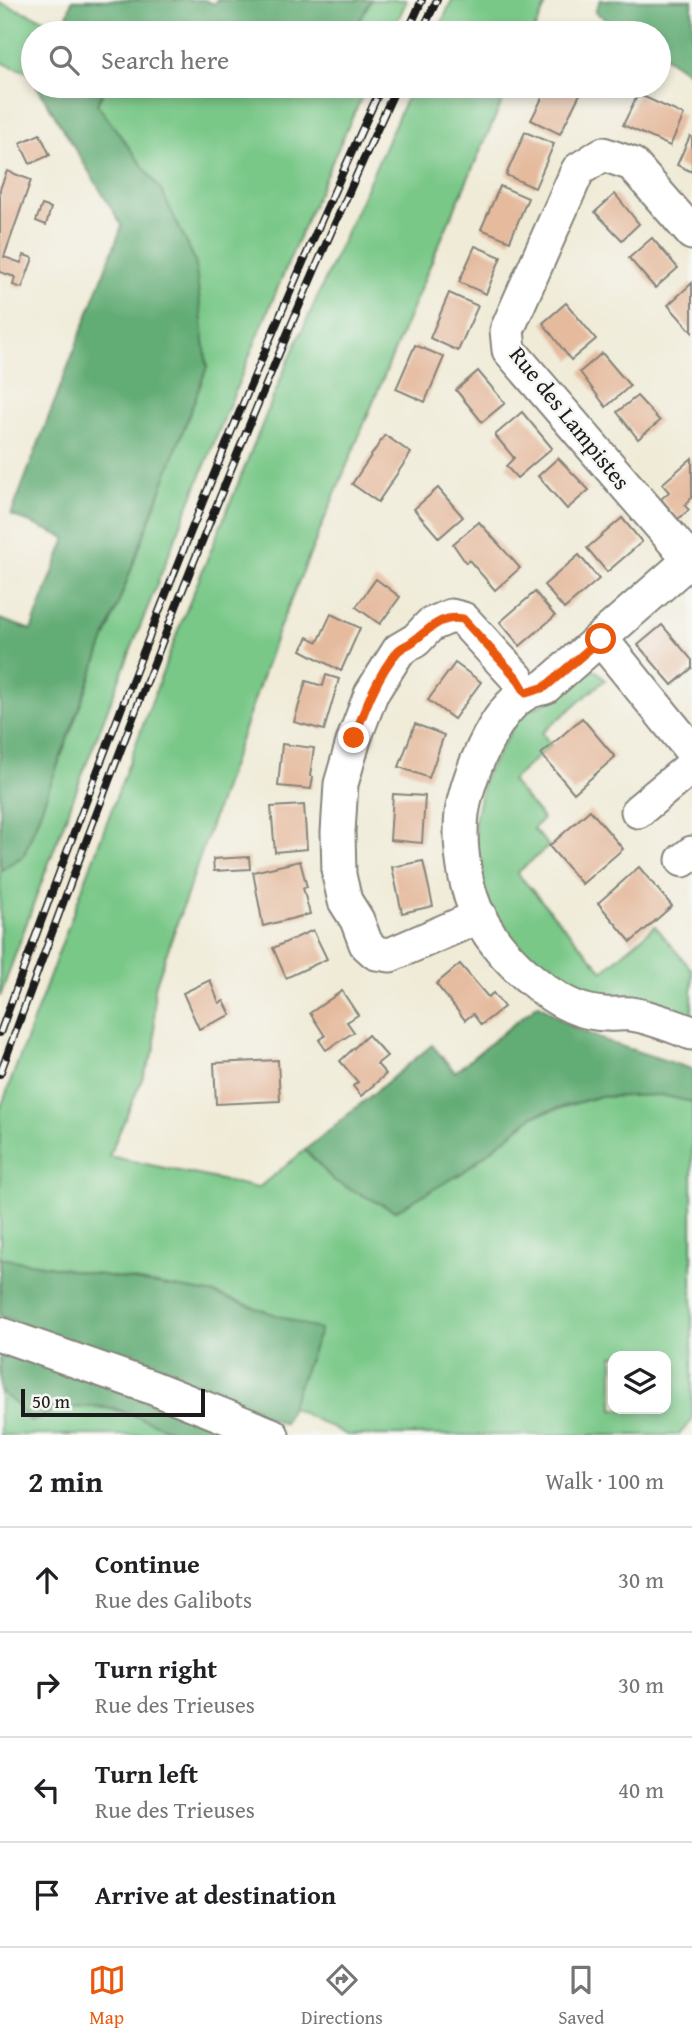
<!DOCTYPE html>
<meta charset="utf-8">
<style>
:root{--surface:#fff;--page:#f2f2f2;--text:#202124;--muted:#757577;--line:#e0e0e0;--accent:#ea580c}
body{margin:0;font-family:"Gentium Book Plus",serif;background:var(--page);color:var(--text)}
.controls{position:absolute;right:21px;bottom:21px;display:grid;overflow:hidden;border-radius:14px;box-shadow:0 4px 10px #0003}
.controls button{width:63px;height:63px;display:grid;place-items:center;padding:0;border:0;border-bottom:2px solid var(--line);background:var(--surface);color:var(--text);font:35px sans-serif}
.scale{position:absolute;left:21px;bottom:18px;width:184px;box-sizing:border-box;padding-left:7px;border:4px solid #1c1c1c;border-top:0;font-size:19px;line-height:24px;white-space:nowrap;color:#1c1c1c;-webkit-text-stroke:5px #f6f6f2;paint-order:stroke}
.stop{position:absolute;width:21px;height:21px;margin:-16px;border:5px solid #ea580c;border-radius:50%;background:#fff}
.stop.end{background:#ea580c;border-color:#fff;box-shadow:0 2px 7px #0008}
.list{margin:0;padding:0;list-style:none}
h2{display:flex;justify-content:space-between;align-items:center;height:91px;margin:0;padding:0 28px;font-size:30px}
h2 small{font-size:23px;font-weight:400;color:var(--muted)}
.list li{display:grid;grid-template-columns:46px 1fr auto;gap:21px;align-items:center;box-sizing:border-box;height:105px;padding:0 28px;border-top:2px solid var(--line)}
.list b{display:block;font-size:26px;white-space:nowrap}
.list p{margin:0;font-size:23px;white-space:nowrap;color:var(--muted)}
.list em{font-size:23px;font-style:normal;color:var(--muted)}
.icon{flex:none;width:38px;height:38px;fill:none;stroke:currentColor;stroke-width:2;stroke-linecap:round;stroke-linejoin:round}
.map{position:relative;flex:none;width:692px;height:1435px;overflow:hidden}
.search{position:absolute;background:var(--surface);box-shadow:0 4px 10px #0003;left:21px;right:21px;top:21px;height:77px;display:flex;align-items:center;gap:18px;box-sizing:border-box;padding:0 24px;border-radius:38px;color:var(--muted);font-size:26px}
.sheet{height:511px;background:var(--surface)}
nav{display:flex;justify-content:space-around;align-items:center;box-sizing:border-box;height:98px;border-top:2px solid var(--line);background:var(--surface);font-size:19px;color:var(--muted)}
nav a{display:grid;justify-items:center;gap:4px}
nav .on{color:var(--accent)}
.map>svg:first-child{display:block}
.green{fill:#79c888;stroke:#4a7252;stroke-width:2;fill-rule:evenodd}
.forest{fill:#62ac74;stroke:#3f6448;stroke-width:2}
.building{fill:#e5ba9d}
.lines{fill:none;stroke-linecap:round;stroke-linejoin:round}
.minor-casing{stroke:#86847a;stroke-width:37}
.minor{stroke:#fff;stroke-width:33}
.rail-casing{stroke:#1c1c1c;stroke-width:8}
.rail{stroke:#f6f6f2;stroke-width:5;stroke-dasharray:16;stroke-linecap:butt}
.route{stroke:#ea580c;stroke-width:9}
.labels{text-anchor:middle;stroke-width:5;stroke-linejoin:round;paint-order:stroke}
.street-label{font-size:23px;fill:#1c1c1c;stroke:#f6f6f2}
</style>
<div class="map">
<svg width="692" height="1435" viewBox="0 0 692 1435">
<rect width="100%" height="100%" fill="#f6f6f2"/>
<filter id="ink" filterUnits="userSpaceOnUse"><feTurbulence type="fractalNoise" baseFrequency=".0143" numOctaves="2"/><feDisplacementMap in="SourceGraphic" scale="14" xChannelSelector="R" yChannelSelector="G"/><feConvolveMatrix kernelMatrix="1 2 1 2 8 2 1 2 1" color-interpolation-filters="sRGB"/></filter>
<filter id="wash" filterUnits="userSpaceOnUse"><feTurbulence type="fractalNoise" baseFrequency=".00686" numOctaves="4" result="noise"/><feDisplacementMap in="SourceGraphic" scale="28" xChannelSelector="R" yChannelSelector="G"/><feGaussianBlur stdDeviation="1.57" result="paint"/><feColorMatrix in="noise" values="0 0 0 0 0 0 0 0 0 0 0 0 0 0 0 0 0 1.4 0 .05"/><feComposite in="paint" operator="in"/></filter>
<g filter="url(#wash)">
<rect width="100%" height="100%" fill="#f0ebd7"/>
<g class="green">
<polygon points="371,0 407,0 392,33 348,33 354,30"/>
<polygon points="452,0 548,0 533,33 437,33"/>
<polygon points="0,3 62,26 62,33 33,33 33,71 30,73 0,62"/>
<path d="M106 86H367C309 208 258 335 207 460 135 637 64 816 0 997V871L24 855 207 367 194 260 162 192 97 104Z"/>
<path d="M412 86H509L436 251 278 631 154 990 155 1049 109 1156 258 1188 305 1150 334 1181 462 1173 534 1116 597 1097 661 1095 692 1102V1421L678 1435H347L290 1407 320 1331 216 1294 0 1258V1110L179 628 284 371ZM613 1356H666V1409H613Z"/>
<polygon points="583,670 597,671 605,680 542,733 551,745 511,781 543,819 533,829 549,846 517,873 603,971 655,926 692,970 692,1022 600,1006 523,961 480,890 474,826 484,777 522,712 540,706"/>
<path d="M0 1391 17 1405 31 1422C86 1392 129 1412 183 1435H0Z"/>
</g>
<g class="forest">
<polygon points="72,0 204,0 214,4 216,0 371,0 354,30 348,33 62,33"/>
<polygon points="600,0 692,0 692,75 659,53 659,33 628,33 595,12"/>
<polygon points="37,86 106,86 97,104 162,192 195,260 207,367 24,855 0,871 0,619 31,630 66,538 11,515 122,226"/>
<polygon points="538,1004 575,1028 608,1042 692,1069 692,1102 661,1095 597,1097 534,1115 462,1173 395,1211 334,1181 305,1150 432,1045 455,1072"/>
<polygon points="0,1258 216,1294 320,1330 284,1424 0,1316"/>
<polygon points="0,1345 224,1430 222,1435 183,1435 115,1408 88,1406 51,1411 31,1422 17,1405 0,1391"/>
</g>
<g id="blocks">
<g class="building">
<polygon points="548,86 568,86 581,92 560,134 531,120"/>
<polygon points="638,94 684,115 670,146 623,125"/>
<polygon points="525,132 554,144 535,188 506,175"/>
<polygon points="40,134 50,155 30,164 20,143"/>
<polygon points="690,136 692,137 692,172 677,165"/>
<polygon points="7,171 31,180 4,257 21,263 24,255 33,258 22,288 13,285 15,277 0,272 0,189"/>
<polygon points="500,186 528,198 510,241 481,229"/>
<polygon points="615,194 639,224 622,240 595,212"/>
<polygon points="42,205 51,208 46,225 36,221"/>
<polygon points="652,238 678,268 655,288 629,258"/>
<polygon points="475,246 501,257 486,294 459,282"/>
<polygon points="692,283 692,332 668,305"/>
<polygon points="449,293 478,306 458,351 430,338"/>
<polygon points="566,303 596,339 571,360 543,323"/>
<polygon points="415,345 444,357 425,402 396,389"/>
<polygon points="602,353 630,386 606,407 580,372"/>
<polygon points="478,371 505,403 482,422 456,390"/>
<polygon points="637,396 660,421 638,439 617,412"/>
<polygon points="522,412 552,448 517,478 506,466 514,458 495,435"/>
<polygon points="385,435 411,453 378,502 352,484"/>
<polygon points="558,458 589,490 567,509 538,476"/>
<polygon points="692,458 692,497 685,506 689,510 678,519 661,499 669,492 662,484"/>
<polygon points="438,488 463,517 439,538 414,509"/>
<polygon points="622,518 642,542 607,572 587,548"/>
<polygon points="479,522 520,568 495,590 469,560 466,563 453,544"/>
<polygon points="579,555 599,579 564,609 544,585"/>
<polygon points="376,579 400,597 380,624 356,607"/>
<polygon points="535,592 555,616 520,646 500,622"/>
<polygon points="331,614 360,628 341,671 301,650 308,637 318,642"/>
<polygon points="662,625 692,660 692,668 672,685 638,645"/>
<polygon points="455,663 481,682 454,719 428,700"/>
<polygon points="326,675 339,679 324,730 294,722 306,681 323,686"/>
<polygon points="582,718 615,757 574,793 541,754"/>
<polygon points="415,724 444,735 429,778 399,767"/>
<polygon points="282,744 314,748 310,776 313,777 311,789 278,786"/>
<polygon points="393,794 425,796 422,843 390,840"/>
<polygon points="304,805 307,849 275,852 271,807"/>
<polygon points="590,810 623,849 582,884 549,846"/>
<polygon points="249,857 250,869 214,871 213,859"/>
<polygon points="300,861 307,887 303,888 310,914 263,926 253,872"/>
<polygon points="423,861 433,906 402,913 392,867"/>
<polygon points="639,867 672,906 631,942 598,903"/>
<polygon points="313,930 327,959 286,978 273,948"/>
<polygon points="460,964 488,997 493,993 504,1007 481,1025 473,1014 465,1020 436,984"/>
<polygon points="210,980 219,1003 224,1001 231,1015 199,1029 183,993"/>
<polygon points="342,991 358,1015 347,1022 354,1032 326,1050 319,1040 325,1036 310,1013"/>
<polygon points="368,1035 387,1056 377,1064 386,1074 361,1096 353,1086 358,1082 340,1061"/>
<polygon points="278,1060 280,1101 216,1104 214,1063"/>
</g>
</g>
</g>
<g filter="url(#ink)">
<use href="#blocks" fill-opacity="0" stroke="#86847a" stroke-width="2"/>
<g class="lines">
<defs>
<g id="minor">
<path d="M692 558 545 687C539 689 531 690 525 694 494 711 467 779 462 813 459 840 463 872 471 897 482 933 513 966 542 988 561 1003 581 1013 605 1014 613 1015 622 1013 631 1014 652 1017 672 1026 692 1033"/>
<polyline points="690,560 509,350 507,330 578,170 603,154 632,164 692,233"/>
<polyline points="601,639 692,751"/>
<polyline points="638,811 692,766"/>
<polyline points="683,860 692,853"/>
<polyline points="480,916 390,955 376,953 366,944 357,920 345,901 339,875 338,832 341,784 354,739 371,694 399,650 416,640 430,625 451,616 463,619 517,678 525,693"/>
<polyline points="0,1334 151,1387 272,1435"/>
</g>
</defs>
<use href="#minor" class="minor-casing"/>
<use href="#minor" class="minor"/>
<defs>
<g id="rail">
<polyline points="407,33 422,0"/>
<polyline points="421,33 437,0"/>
<path d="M0 1033C117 713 239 395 382 86"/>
<path d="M0 1074C122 740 248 408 397 86"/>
</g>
</defs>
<use href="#rail" class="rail-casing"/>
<use href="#rail" class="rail"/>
</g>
</g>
<g class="lines" filter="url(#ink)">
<path class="route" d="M354 738C364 711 378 673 398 651 403 646 411 644 416 639 432 627 442 615 463 619L517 678 526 693 545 687 601 639"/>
</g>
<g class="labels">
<g class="street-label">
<text transform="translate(570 418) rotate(51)" y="8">Rue des Lampistes</text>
</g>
</g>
</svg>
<div class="controls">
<button><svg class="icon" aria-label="layers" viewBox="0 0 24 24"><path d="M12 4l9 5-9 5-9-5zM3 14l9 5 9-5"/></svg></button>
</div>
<div class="scale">50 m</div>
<div class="stop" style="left:601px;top:639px"></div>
<div class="stop end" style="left:354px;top:738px"></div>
<div class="search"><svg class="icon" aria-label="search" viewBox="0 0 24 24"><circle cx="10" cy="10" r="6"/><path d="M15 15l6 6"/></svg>Search here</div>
</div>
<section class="sheet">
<h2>2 min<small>Walk · 100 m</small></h2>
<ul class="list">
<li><svg class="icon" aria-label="ahead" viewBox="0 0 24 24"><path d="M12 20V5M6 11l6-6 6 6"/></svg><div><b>Continue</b><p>Rue des Galibots</p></div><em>30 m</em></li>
<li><svg class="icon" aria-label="right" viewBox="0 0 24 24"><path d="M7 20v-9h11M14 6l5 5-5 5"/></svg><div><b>Turn right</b><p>Rue des Trieuses</p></div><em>30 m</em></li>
<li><svg class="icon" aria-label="left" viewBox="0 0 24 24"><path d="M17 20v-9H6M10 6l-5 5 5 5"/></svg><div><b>Turn left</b><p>Rue des Trieuses</p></div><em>40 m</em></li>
<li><svg class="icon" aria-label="arrive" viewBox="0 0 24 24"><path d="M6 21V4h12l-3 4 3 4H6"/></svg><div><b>Arrive at destination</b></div></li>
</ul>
</section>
<nav>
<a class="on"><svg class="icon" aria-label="map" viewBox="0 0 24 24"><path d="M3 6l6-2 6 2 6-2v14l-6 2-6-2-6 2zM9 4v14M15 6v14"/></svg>Map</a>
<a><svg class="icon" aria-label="directions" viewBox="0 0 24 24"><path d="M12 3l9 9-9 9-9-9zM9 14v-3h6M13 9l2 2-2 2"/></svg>Directions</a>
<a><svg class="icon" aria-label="saved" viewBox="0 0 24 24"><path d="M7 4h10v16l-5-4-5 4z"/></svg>Saved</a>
</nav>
